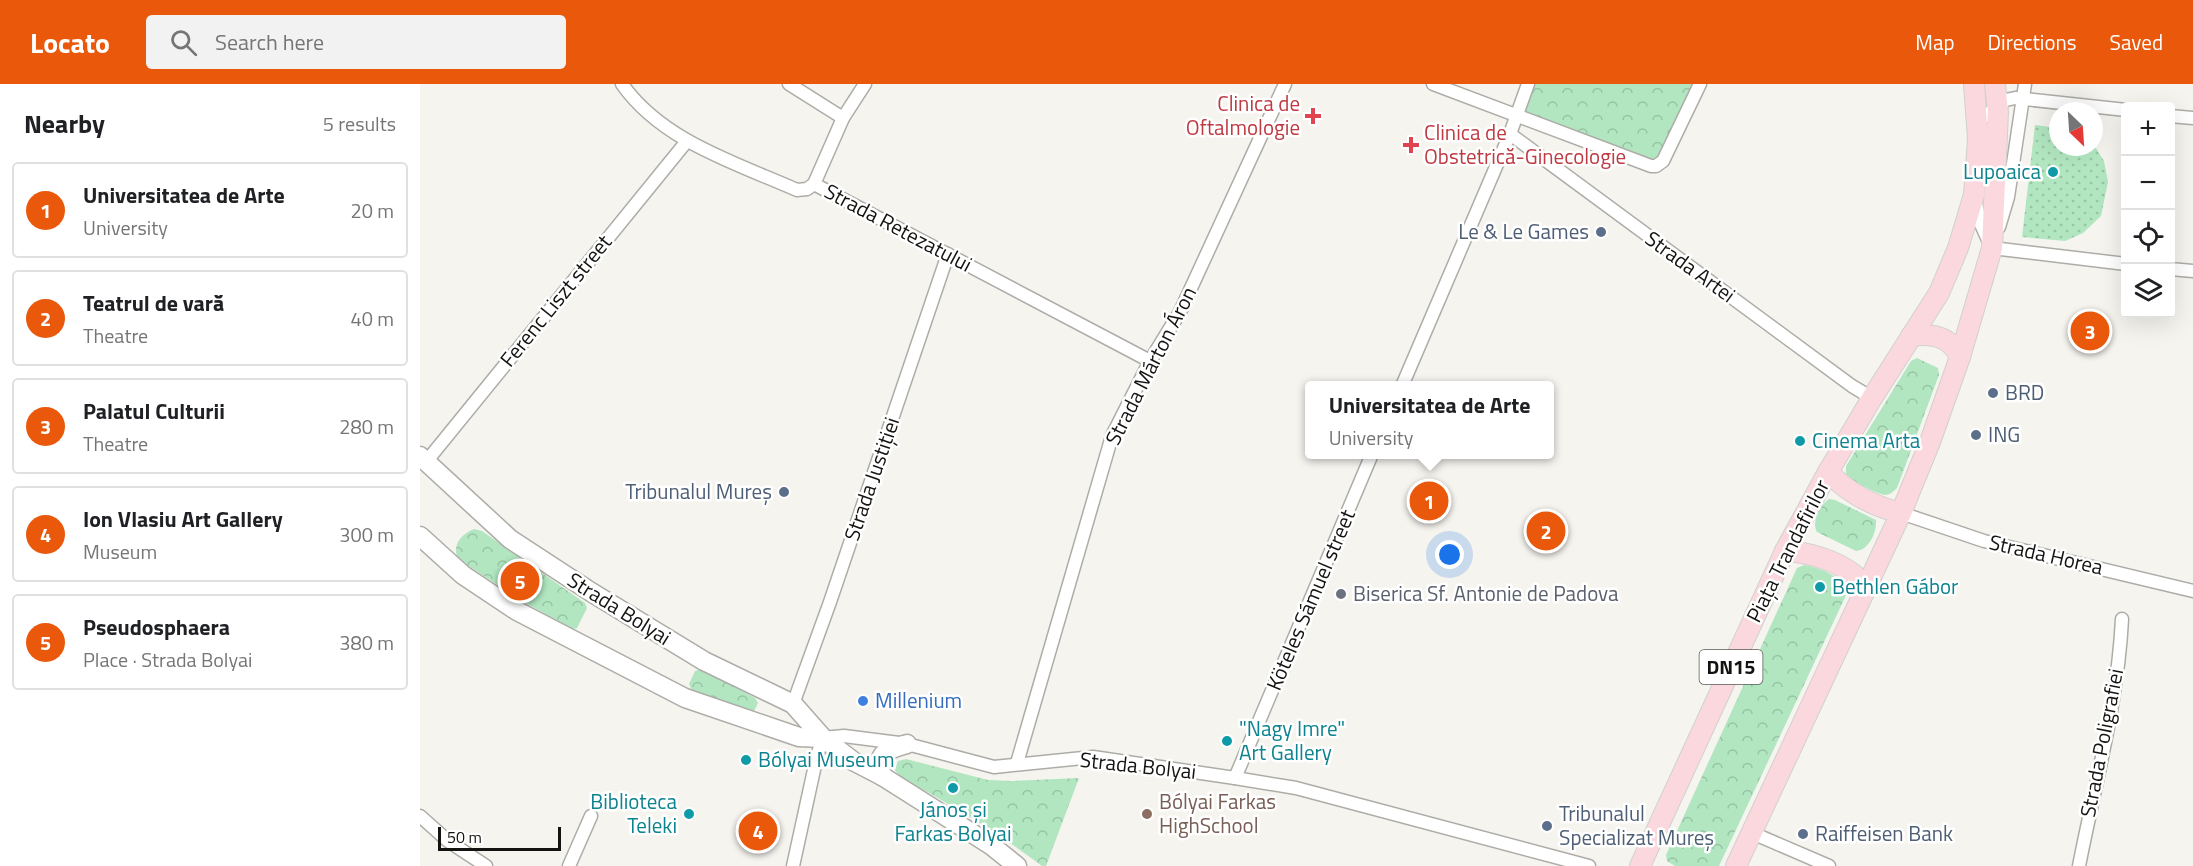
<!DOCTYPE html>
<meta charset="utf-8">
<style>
:root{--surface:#fff;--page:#f2f2f2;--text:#202124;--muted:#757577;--line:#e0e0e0;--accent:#ea580c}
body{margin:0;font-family:"Titillium Web",sans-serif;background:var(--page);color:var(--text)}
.controls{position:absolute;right:18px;top:18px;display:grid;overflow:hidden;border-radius:6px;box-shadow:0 6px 24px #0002}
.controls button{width:54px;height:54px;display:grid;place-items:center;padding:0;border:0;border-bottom:2px solid var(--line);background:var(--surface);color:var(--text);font:30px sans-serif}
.compass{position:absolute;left:1629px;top:18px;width:54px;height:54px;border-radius:50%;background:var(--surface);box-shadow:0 6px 24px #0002;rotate:155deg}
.scale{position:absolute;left:18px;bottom:15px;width:123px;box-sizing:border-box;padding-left:6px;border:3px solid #131311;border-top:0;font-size:16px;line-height:21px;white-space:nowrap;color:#131311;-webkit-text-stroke:4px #fff;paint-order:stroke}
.you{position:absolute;left:1030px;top:471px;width:21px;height:21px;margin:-15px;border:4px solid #fff;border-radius:50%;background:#1a73e8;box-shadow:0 0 0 9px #1a73e833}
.badge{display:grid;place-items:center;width:39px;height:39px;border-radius:50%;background:var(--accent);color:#fff;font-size:20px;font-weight:700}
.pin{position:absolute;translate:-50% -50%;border:3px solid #fff;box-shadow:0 2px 6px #0006}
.popup{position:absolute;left:885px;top:297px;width:249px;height:78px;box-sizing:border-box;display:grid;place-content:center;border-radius:6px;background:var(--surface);filter:drop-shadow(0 2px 4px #0005);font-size:20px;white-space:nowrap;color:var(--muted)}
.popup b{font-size:22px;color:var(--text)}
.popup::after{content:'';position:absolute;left:50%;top:100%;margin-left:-12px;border:12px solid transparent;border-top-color:var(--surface)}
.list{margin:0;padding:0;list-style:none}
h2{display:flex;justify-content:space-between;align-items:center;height:78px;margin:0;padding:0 24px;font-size:26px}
h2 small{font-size:20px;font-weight:400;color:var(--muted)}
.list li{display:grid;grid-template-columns:39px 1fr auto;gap:18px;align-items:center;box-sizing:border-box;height:96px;margin:0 12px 12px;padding:0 12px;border:2px solid var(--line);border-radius:6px}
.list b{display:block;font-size:22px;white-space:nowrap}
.list p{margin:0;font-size:20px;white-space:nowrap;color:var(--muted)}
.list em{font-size:20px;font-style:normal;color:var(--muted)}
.icon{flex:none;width:33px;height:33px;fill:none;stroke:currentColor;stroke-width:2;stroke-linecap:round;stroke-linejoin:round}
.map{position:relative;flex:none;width:1773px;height:782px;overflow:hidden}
header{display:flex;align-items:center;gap:36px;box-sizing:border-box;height:84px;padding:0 30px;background:var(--accent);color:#fff}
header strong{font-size:28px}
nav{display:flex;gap:33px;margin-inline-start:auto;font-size:21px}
.search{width:420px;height:54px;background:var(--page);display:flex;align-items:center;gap:15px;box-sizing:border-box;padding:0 21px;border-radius:6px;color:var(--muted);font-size:22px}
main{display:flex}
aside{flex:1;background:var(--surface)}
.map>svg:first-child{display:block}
.grass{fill:url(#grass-dots)}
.park{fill:url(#park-crowns)}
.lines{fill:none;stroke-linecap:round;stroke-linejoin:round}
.street-casing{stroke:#aeaca7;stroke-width:15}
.secondary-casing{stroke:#aeaca7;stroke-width:21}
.primary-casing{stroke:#d0d0cf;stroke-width:22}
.street{stroke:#fff;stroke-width:12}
.secondary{stroke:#fff;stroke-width:18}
.primary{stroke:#fbd8dd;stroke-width:20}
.health-dot{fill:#e0444e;stroke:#fff;stroke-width:2}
.culture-dot{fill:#0f9aa8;stroke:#fff;stroke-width:2}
.service-dot{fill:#5c6f8a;stroke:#fff;stroke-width:2}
.worship-dot{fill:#6b7280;stroke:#fff;stroke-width:2}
.shop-dot{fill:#3f7fe0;stroke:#fff;stroke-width:2}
.education-dot{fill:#8d6e63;stroke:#fff;stroke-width:2}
.labels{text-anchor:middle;stroke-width:5;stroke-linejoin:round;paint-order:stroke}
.shield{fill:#fff;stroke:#5a5a58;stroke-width:1.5}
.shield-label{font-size:20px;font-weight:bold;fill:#131311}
.health-label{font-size:21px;fill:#be3a42;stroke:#fff;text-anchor:end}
.culture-label{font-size:21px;fill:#0d838f;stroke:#fff;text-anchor:start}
.street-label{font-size:21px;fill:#131311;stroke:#fff}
.service-label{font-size:21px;fill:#4e5e75;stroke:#fff;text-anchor:start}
.worship-label{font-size:21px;fill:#5b616d;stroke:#fff;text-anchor:start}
.shop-label{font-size:21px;fill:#366cbe;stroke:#fff;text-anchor:start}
.education-label{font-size:21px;fill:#785e54;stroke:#fff;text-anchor:start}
</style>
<header>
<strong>Locato</strong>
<div class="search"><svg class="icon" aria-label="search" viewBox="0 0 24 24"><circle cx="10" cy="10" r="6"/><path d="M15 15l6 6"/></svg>Search here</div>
<nav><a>Map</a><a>Directions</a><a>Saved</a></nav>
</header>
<main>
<aside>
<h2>Nearby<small>5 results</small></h2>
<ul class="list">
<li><span class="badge">1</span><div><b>Universitatea de Arte</b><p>University</p></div><em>20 m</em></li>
<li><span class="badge">2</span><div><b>Teatrul de vară</b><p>Theatre</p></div><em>40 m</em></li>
<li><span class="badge">3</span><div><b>Palatul Culturii</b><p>Theatre</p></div><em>280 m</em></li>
<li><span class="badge">4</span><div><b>Ion Vlasiu Art Gallery</b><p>Museum</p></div><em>300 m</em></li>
<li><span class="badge">5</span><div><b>Pseudosphaera</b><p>Place · Strada Bolyai</p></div><em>380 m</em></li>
</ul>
</aside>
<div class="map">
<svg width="1773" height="782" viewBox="0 0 1773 782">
<defs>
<pattern id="grass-dots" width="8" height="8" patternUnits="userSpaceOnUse" patternTransform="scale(1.5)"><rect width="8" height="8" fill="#b1e6c0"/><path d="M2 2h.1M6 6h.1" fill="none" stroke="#97c4a4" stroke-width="1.8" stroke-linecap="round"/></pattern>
<pattern id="park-crowns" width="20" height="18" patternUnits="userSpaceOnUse" patternTransform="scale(1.5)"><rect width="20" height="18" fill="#b1e6c0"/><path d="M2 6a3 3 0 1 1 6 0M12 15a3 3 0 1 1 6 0" fill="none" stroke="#97c4a4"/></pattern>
</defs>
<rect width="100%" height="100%" fill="#f6f4ef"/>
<polygon class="grass" points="1615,41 1638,44 1638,63 1674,63 1674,61 1684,77 1688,98 1681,132 1663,149 1645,157 1602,153"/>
<g class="park">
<polygon points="1108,0 1280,0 1240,80 1097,31"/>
<path d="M1497 274 1518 284 1519 291 1477 404C1474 407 1470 411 1465 411 1456 410 1432 397 1426 390V382L1491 277Z"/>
<path d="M1409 415 1415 416 1456 436C1457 448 1449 466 1436 467L1397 448C1391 438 1400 421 1409 415Z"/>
<path d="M54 445 62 447 165 519 167 524 157 544 152 545 102 517 38 475C32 461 40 451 54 445Z"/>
<path d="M1384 481C1399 483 1424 493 1427 509L1299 782H1255L1247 777 1246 771 1377 484Z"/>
<polygon points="281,585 335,614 338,619 332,631 272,607 269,600 275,587"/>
<path d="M486 675 568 696 592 697 659 694 626 782H622C577 748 530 720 480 693L475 686 478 677Z"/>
</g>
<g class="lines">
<defs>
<g id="street">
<path d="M202 0C242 57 316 79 377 106L387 105 394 100"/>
<polyline points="369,0 423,34"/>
<polyline points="1013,0 1231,82 1236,82 1243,77 1280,0"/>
<polyline points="1750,32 1773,34"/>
<polyline points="1557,38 1586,16 1595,14 1706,26"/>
<polyline points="1090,50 1432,302 1452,314"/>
<polyline points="394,100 730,277"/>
<polyline points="394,100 423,34 445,0"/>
<polyline points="1555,115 1560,138 1569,158"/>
<polyline points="1579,143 1588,113 1605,0"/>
<polyline points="1572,164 1706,180"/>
<polyline points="1750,185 1773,187"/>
<polyline points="982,302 1090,50 1108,0"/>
<polyline points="6,378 267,57"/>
<polyline points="1481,429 1564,457 1773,507"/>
<polyline points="373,620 410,518 528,170"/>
<polyline points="597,679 692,352 730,277 760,228 865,0"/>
<polyline points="815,694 952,370"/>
<polyline points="0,732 28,757 66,782"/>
<polyline points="1330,748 1409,782"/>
<polyline points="149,782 171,732"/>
<polyline points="373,782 397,672 403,654 424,652 487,660 574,683 673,673 815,694 876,704 1169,782"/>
<path d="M1659 782C1675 700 1698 618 1702 535"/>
</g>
<g id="secondary">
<polyline points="0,372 90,455 171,508 284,577 373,620 403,654 433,677 462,692 522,730 572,762 597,782"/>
<polyline points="0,452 43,491 97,527 265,614 379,653 403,654"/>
<path d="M462 692C455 668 467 666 487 660"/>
</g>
<g id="primary">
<path d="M1491 252C1512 249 1530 252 1540 273"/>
<path d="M1408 388C1429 410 1452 422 1481 429"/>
<path d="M1365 467C1388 468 1415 476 1433 490 1438 494 1442 501 1445 506"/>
<polyline points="1220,782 1365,467 1408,388 1452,314 1519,209 1538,164 1554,111 1558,55 1554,0"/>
<polyline points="1316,782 1481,429 1510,358 1540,273 1572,164 1578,28 1575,0"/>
</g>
</defs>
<use href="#street" class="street-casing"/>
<use href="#secondary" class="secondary-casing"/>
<use href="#primary" class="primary-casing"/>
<use href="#street" class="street"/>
<use href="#secondary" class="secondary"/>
<use href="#primary" class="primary"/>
</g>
<g class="health-dot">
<path d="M890 23h6v6h6v6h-6v6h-6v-6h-6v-6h6z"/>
<path d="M988 52h6v6h6v6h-6v6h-6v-6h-6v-6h6z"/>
</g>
<g class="culture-dot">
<circle cx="1633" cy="88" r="6"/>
<circle cx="1380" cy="357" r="6"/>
<circle cx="1400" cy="503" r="6"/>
<circle cx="807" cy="657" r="6"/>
<circle cx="326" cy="676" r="6"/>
<circle cx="533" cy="704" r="6"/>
<circle cx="269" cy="730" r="6"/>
</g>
<g class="service-dot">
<circle cx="1181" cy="148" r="6"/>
<circle cx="1573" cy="309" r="6"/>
<circle cx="1556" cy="351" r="6"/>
<circle cx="364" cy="408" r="6"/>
<circle cx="1127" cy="742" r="6"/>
<circle cx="1383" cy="750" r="6"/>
</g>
<circle class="worship-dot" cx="921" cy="510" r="6"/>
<circle class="shop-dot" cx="443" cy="617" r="6"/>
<circle class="education-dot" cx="727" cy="730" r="6"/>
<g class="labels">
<rect class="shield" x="1279.5" y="566" width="63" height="34" rx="4.5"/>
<g class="shield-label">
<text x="1311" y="590">DN15</text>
</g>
<g class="health-label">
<text x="880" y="27">Clinica de<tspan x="880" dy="24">Oftalmologie</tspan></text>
<text x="1004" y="56" text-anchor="start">Clinica de<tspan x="1004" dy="24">Obstetrică-Ginecologie</tspan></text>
</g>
<g class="culture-label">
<text x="1621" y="95" text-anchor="end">Lupoaica</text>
<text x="1392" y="364">Cinema Arta</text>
<text x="1412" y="510">Bethlen Gábor</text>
<text x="819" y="652">"Nagy Imre"<tspan x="819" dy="24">Art Gallery</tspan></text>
<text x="338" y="683">Bólyai Museum</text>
<text x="257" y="725" text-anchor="end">Biblioteca<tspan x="257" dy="24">Teleki</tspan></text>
<text x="533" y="733" text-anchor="middle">János și<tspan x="533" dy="24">Farkas Bolyai</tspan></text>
</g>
<g class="street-label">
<text transform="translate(478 144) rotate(28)" y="7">Strada Retezatului</text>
<text transform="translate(1270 183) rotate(36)" y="7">Strada Artei</text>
<text transform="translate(136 217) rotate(-51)" y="7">Ferenc Liszt street</text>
<text transform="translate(731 282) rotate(-63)" y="7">Strada Márton Áron</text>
<text transform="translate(452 395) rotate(-71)" y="7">Strada Justiției</text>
<text transform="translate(1368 467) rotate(-63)" y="7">Piața Trandafirilor</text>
<text transform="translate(1626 471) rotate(13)" y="7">Strada Horea</text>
<text transform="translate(891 516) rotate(-67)" y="7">Köteles Sámuel street</text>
<text transform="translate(199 525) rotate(32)" y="7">Strada Bolyai</text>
<text transform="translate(1682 659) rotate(-79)" y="7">Strada Poligrafiei</text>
<text transform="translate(718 682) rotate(6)" y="7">Strada Bolyai</text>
</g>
<g class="service-label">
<text x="1169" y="155" text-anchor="end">Le &amp; Le Games</text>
<text x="1585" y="316">BRD</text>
<text x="1568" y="358">ING</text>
<text x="352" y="415" text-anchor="end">Tribunalul Mureș</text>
<text x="1139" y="737">Tribunalul<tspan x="1139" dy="24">Specializat Mureș</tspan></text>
<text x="1395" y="757">Raiffeisen Bank</text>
</g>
<g class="worship-label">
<text x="933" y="517">Biserica Sf. Antonie de Padova</text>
</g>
<g class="shop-label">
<text x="455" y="624">Millenium</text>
</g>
<g class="education-label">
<text x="739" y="725">Bólyai Farkas<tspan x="739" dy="24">HighSchool</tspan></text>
</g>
</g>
</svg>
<div class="controls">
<button>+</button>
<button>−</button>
<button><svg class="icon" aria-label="locate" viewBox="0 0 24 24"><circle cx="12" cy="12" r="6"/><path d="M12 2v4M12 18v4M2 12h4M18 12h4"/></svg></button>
<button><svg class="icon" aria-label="layers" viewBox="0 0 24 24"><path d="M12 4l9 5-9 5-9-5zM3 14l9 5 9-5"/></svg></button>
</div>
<svg class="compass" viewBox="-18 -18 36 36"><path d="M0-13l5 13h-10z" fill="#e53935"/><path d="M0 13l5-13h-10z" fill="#757577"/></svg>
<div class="scale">50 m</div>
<div class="you"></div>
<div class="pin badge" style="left:1009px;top:417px">1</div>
<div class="popup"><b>Universitatea de Arte</b>University</div>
<div class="pin badge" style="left:1126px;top:447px">2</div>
<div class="pin badge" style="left:1670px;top:247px">3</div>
<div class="pin badge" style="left:338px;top:747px">4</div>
<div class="pin badge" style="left:100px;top:497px">5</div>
</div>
</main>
